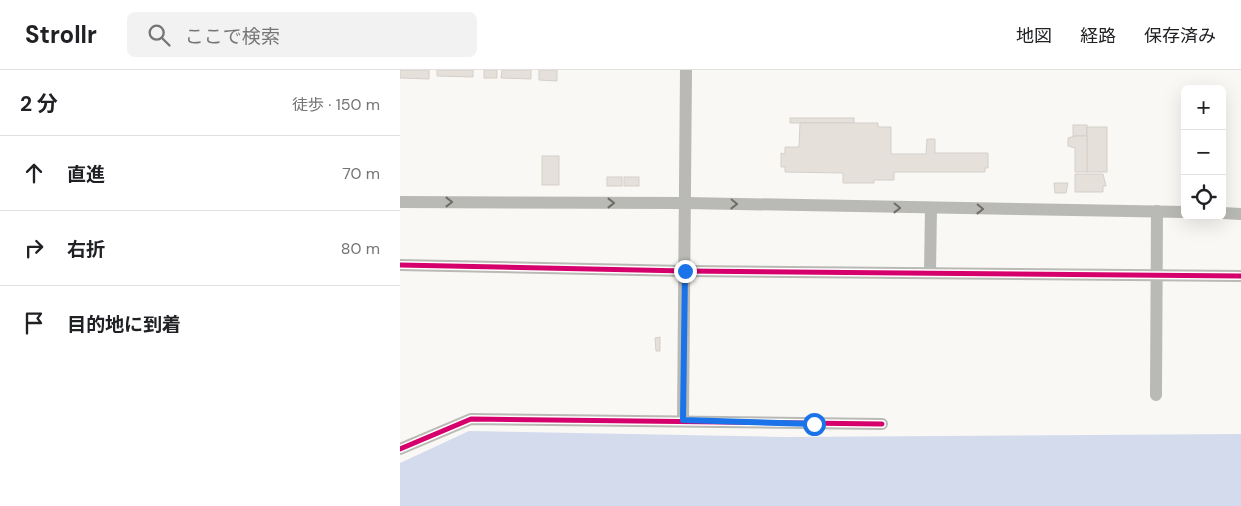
<!DOCTYPE html>
<html lang="ja">
<meta charset="utf-8">
<style>
:root{--surface:#fff;--page:#f2f2f2;--text:#202124;--muted:#757577;--line:#e0e0e0}
body{margin:0;font-family:"DM Sans","Noto Sans JP",sans-serif;background:var(--page);color:var(--text)}
.controls{position:absolute;right:15px;top:15px;display:grid;overflow:hidden;border-radius:8px;box-shadow:0 5px 20px #0002}
.controls button{width:45px;height:45px;display:grid;place-items:center;padding:0;border:0;border-bottom:1px solid var(--line);background:var(--surface);color:var(--text);font:25px sans-serif}
.stop{position:absolute;width:15px;height:15px;margin:-11px;border:4px solid #1a73e8;border-radius:50%;background:#fff}
.stop.end{background:#1a73e8;border-color:#fff;box-shadow:0 1px 5px #0008}
.list{margin:0;padding:0;list-style:none}
h2{display:flex;justify-content:space-between;align-items:center;height:65px;margin:0;padding:0 20px;font-size:21px}
h2 small{font-size:16px;font-weight:400;color:var(--muted)}
.list li{display:grid;grid-template-columns:32px 1fr auto;gap:15px;align-items:center;box-sizing:border-box;height:75px;padding:0 20px;border-top:1px solid var(--line)}
.list b{display:block;font-size:19px;white-space:nowrap}
.list em{font-size:16px;font-style:normal;color:var(--muted)}
.icon{flex:none;width:28px;height:28px;fill:none;stroke:currentColor;stroke-width:2;stroke-linecap:round;stroke-linejoin:round}
.map{position:relative;flex:none;width:841px;height:436px;overflow:hidden}
header{display:flex;align-items:center;gap:30px;box-sizing:border-box;height:70px;padding:0 25px;background:var(--surface);border-bottom:1px solid var(--line)}
header strong{font-size:24px}
nav{display:flex;gap:28px;margin-inline-start:auto;font-size:18px}
.search{width:350px;height:45px;background:var(--page);display:flex;align-items:center;gap:12px;box-sizing:border-box;padding:0 18px;border-radius:8px;color:var(--muted);font-size:19px}
main{display:flex}
aside{flex:1;background:var(--surface)}
.map>svg:first-child{display:block}
.water{fill:#d3dbed}
.building{fill:#e5e0da;stroke:#d4cfca}
.lines{fill:none;stroke-linecap:round;stroke-linejoin:round}
.minor{stroke:#b9b9b5;stroke-width:12}
.cycleway-casing{stroke:#fff;stroke-width:8}
.cycleway{stroke:#d6006c;stroke-width:5}
.oneway{stroke:#6f6c66}
.route{stroke:#1a73e8;stroke-width:6}
</style>
<header>
<strong>Strollr</strong>
<div class="search"><svg class="icon" aria-label="search" viewBox="0 0 24 24"><circle cx="10" cy="10" r="6"/><path d="M15 15l6 6"/></svg>ここで検索</div>
<nav><a>地図</a><a>経路</a><a>保存済み</a></nav>
</header>
<main>
<aside>
<h2>2 分<small>徒歩 · 150 m</small></h2>
<ul class="list">
<li><svg class="icon" aria-label="ahead" viewBox="0 0 24 24"><path d="M12 20V5M6 11l6-6 6 6"/></svg><div><b>直進</b></div><em>70 m</em></li>
<li><svg class="icon" aria-label="right" viewBox="0 0 24 24"><path d="M7 20v-9h11M14 6l5 5-5 5"/></svg><div><b>右折</b></div><em>80 m</em></li>
<li><svg class="icon" aria-label="arrive" viewBox="0 0 24 24"><path d="M6 21V4h12l-3 4 3 4H6"/></svg><div><b>目的地に到着</b></div></li>
</ul>
</aside>
<div class="map">
<svg width="841" height="436" viewBox="0 0 841 436">
<rect width="100%" height="100%" fill="#faf8f5"/>
<polygon class="water" points="69,361 384,367 841,364 841,436 0,436 0,393"/>
<g class="building">
<polygon points="0,0 29,0 29,9 0,8"/>
<polygon points="37,0 73,0 73,7 37,6"/>
<rect x="84" y="0" width="13" height="8"/>
<polygon points="102,0 131,0 131,9 101,8"/>
<polygon points="139,0 157,0 157,11 139,10"/>
<rect x="390" y="48" width="64" height="5"/>
<polygon points="400,53 478,53 478,57 491,57 491,84 526,84 527,69 535,69 535,83 588,83 588,98 585,98 585,102 494,102 494,110 474,110 474,113 443,113 443,103 385,102 385,97 381,97 381,83 385,84 385,77 399,77"/>
<rect x="673" y="55" width="14" height="11"/>
<rect x="687" y="57" width="20" height="45"/>
<polygon points="675,66 687,66 687,102 675,102 675,78 668,76 668,68"/>
<rect x="142" y="86" width="17" height="29"/>
<polygon points="675,104 703,104 706,116 703,116 703,122 675,122"/>
<rect x="207" y="107" width="15" height="9"/>
<rect x="224" y="107" width="15" height="9"/>
<polygon points="654,113 668,113 666,123 655,123"/>
<polygon points="260,267 260,281 256,281 255,268"/>
</g>
<g class="lines">
<g class="minor">
<polyline points="0,132 286,133 785,142"/>
<polyline points="822,143 841,144"/>
<polyline points="0,195 285,201 841,206"/>
<polyline points="530,202 531,138"/>
<polyline points="756,325 757,141"/>
<polyline points="283,350 286,0"/>
<polyline points="0,379 71,349 482,354"/>
</g>
<defs>
<g id="cycleway">
<polyline points="0,195 285,201 841,206"/>
<polyline points="0,379 71,349 482,354"/>
</g>
</defs>
<use href="#cycleway" class="cycleway-casing"/>
<use href="#cycleway" class="cycleway"/>
</g>
<defs><path id="oneway-chevron" d="M-2-3.5L2.5 0L-2 3.5" fill="none" stroke-width="1.6" stroke-linecap="round" stroke-linejoin="round" transform="scale(1.25)"/></defs>
<g class="oneway">
<use href="#oneway-chevron" transform="translate(49 132)"/>
<use href="#oneway-chevron" transform="translate(211 133)"/>
<use href="#oneway-chevron" transform="translate(334 134) rotate(1)"/>
<use href="#oneway-chevron" transform="translate(497 138) rotate(1)"/>
<use href="#oneway-chevron" transform="translate(580 139) rotate(1)"/>
</g>
<g class="lines">
<polyline class="route" points="285,201 283,350 414,354"/>
</g>
</svg>
<div class="controls">
<button>+</button>
<button>−</button>
<button><svg class="icon" aria-label="locate" viewBox="0 0 24 24"><circle cx="12" cy="12" r="6"/><path d="M12 2v4M12 18v4M2 12h4M18 12h4"/></svg></button>
</div>
<div class="stop" style="left:414px;top:354px"></div>
<div class="stop end" style="left:285px;top:201px"></div>
</div>
</main>
